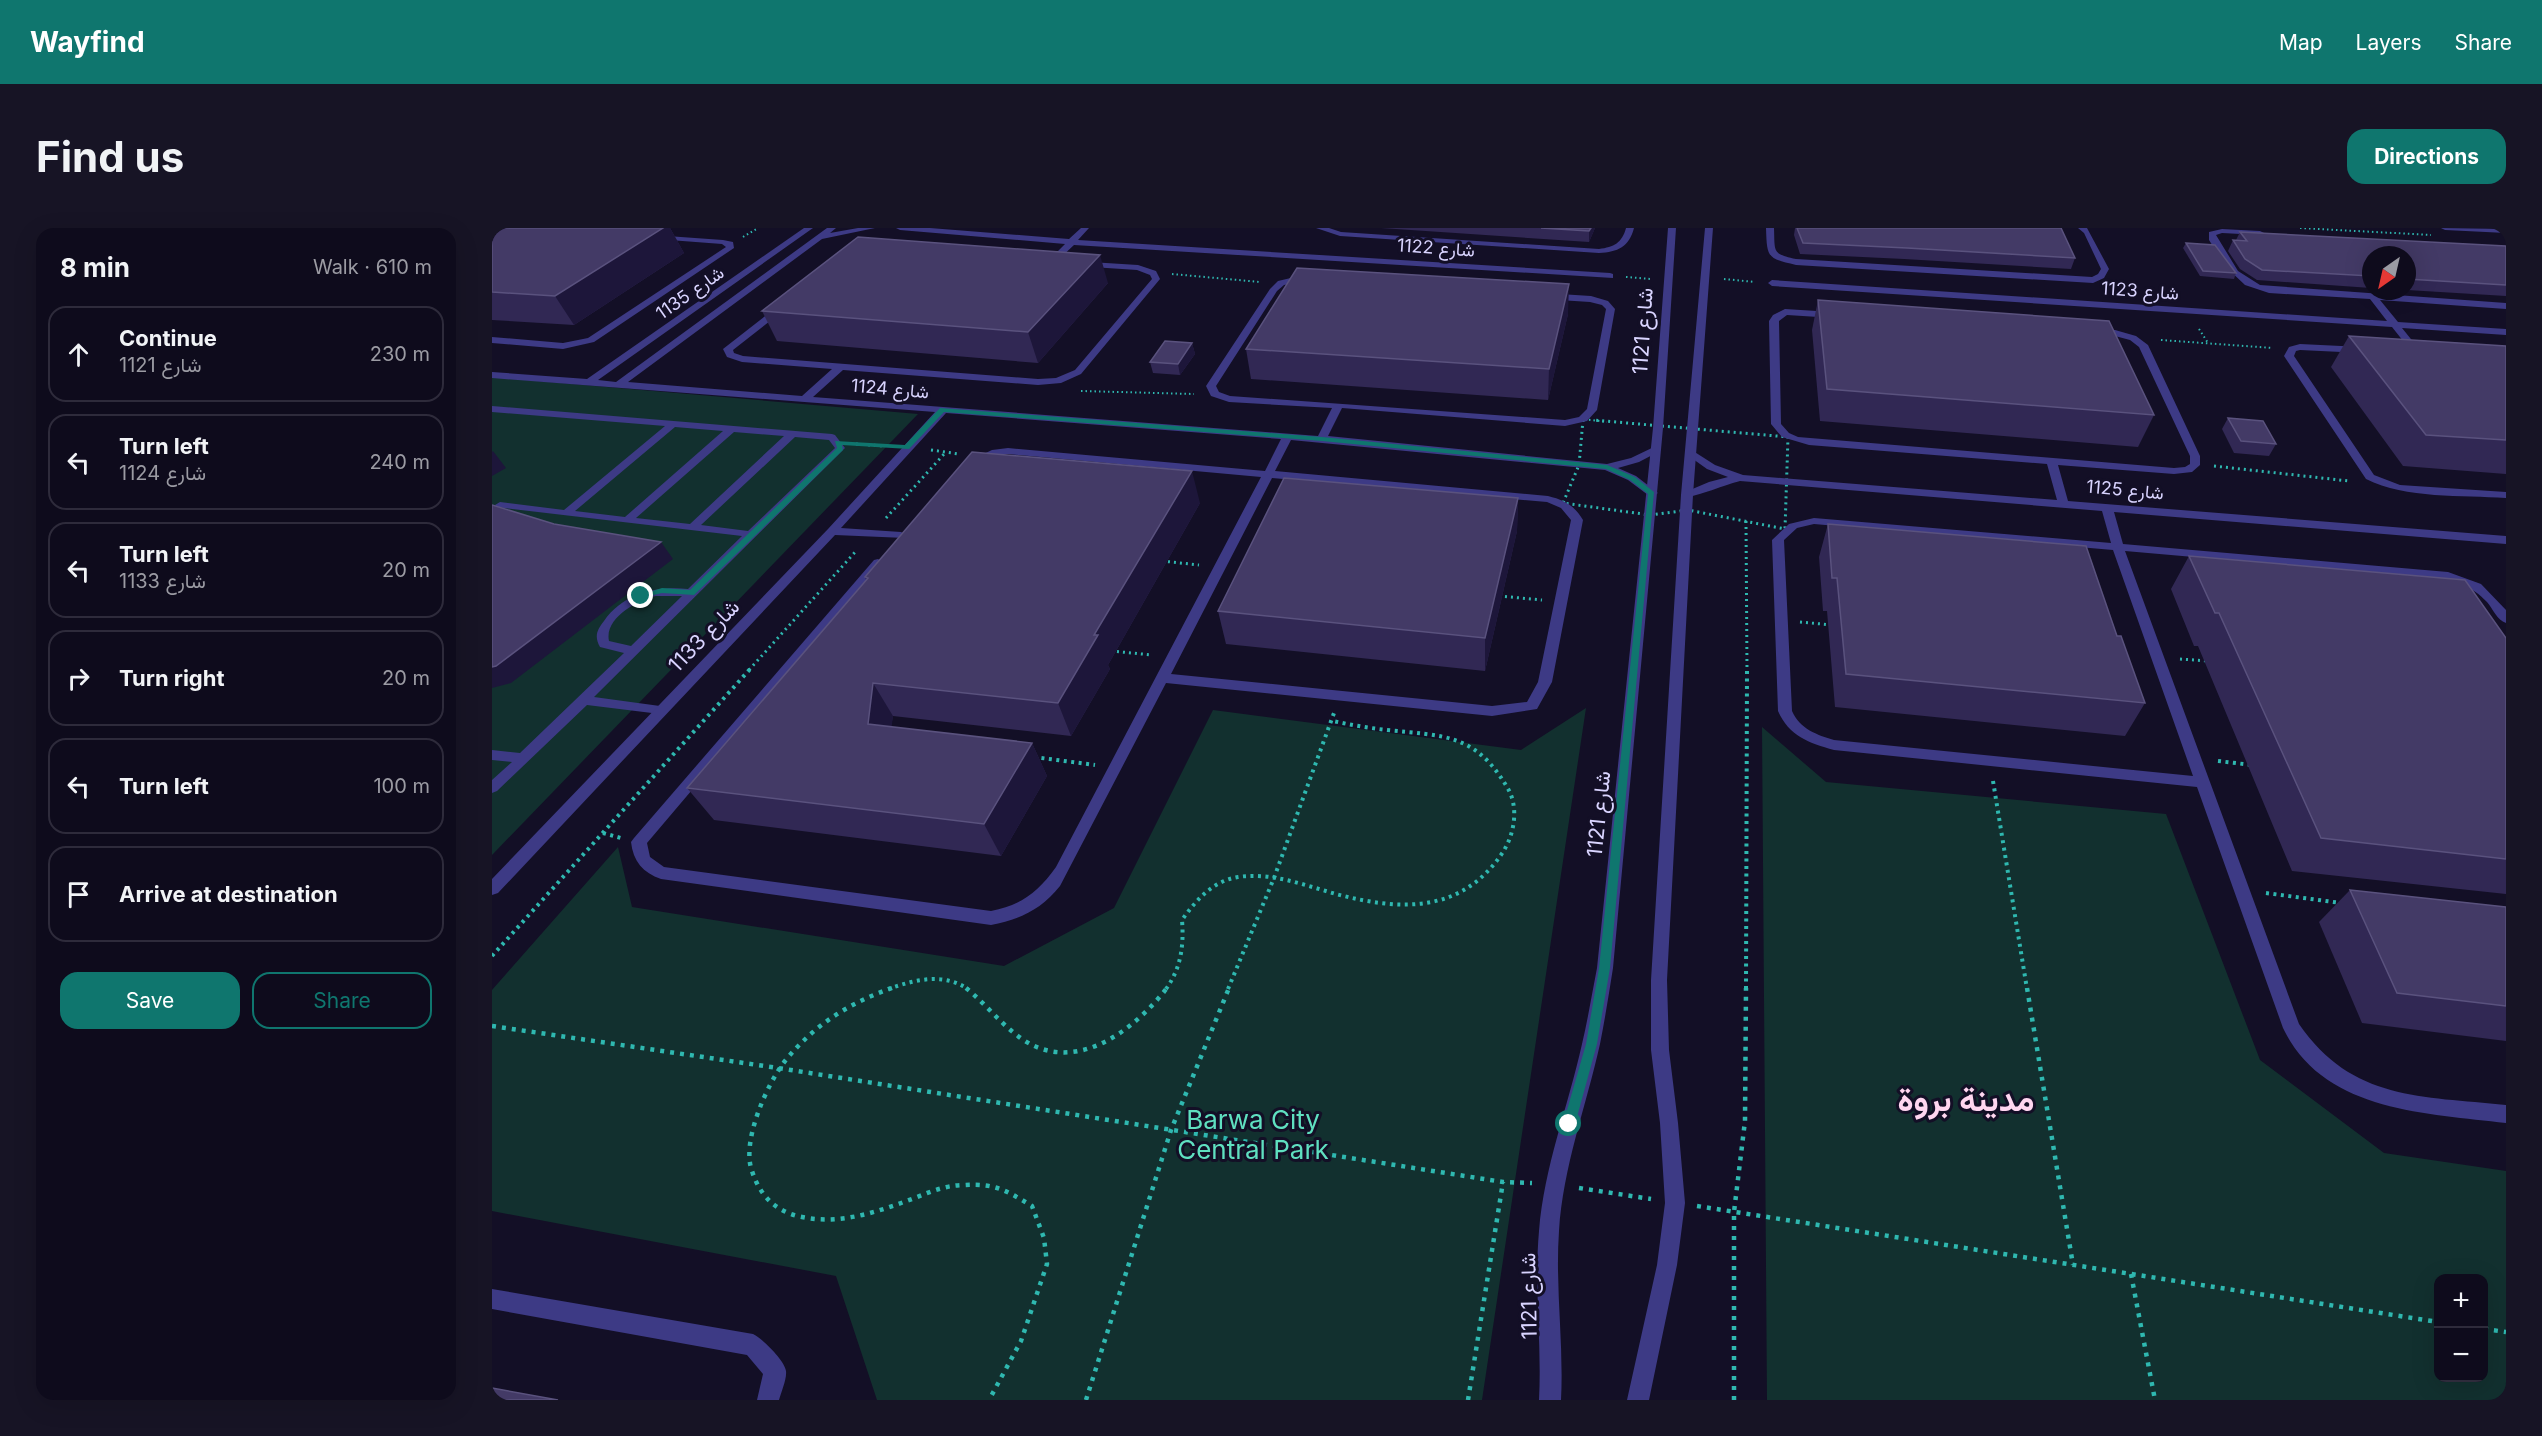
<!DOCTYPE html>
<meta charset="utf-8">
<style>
:root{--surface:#0e0b1c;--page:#171425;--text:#f1f3f6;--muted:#9b9ba3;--line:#2e2b3b;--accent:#0f766e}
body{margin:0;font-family:Inter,Vazirmatn,sans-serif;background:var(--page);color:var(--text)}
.controls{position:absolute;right:18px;bottom:18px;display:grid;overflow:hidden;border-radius:12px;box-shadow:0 6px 24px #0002}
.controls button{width:54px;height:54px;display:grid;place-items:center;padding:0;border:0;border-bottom:2px solid var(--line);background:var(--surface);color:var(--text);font:30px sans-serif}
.compass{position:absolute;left:1870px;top:18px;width:54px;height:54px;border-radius:50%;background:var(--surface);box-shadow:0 6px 24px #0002;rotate:214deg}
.stop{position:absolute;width:18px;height:18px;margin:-14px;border:4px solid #0f766e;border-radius:50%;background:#fff}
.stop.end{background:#0f766e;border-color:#fff;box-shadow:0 2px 6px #0008}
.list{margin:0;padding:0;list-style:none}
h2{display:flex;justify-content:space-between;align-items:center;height:78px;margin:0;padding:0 24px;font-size:26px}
h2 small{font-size:20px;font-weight:400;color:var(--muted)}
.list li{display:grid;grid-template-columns:39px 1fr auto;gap:18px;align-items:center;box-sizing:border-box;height:96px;margin:0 12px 12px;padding:0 12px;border:2px solid var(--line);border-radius:18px}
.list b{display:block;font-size:22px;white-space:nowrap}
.list p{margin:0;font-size:20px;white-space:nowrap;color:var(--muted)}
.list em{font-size:20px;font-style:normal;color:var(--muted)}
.actions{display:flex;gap:12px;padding:18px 24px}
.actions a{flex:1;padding:14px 0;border:2px solid var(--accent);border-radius:18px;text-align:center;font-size:21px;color:var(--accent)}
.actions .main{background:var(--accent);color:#fff}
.icon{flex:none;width:33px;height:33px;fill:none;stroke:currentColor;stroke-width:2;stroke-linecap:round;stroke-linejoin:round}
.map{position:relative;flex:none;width:2014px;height:1172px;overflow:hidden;border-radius:18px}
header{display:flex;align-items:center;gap:36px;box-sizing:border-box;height:84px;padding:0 30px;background:var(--accent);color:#fff}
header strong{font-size:28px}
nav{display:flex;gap:33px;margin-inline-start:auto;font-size:21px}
.intro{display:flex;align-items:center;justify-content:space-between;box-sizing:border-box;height:144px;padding:0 36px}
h1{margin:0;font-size:42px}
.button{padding:15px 27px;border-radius:18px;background:var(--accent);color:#fff;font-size:21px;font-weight:700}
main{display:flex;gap:36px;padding:0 36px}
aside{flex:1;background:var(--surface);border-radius:18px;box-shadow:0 6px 24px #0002}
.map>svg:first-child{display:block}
.green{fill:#12302f;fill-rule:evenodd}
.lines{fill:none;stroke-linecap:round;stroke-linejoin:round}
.path-far3{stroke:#2fb8b0;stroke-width:2;stroke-dasharray:1.5 3;stroke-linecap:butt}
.path-far2{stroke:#2fb8b0;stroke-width:3;stroke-dasharray:2 4;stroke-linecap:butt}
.path-far1{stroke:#2fb8b0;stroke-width:4;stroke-dasharray:3 4.5;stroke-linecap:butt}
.path{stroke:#2fb8b0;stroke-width:4.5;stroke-dasharray:4 6;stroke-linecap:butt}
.service{fill:#3d3a85;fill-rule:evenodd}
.minor{fill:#3d3a85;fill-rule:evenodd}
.tertiary{fill:#3d3a85;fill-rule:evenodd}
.wall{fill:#312854}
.shaded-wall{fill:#1d163a}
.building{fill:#433a66;stroke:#5a527e;stroke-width:1.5}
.route{fill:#0f766e}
.labels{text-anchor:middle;stroke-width:6;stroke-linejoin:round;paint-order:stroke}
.far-street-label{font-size:18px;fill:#d9d4ff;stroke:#130f26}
.street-label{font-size:21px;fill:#d9d4ff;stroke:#130f26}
.near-park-label{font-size:26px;fill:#5fe0c0;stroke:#130f26}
.near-district-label{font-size:33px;font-weight:bold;fill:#ffd6f0;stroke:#130f26}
</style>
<header>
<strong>Wayfind</strong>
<nav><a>Map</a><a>Layers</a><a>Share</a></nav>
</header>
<div class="intro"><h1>Find us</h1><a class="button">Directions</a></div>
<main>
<aside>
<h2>8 min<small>Walk · 610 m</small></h2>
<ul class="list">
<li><svg class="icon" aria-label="ahead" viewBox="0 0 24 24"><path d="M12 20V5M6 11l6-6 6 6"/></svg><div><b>Continue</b><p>شارع 1121</p></div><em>230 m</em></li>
<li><svg class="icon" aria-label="left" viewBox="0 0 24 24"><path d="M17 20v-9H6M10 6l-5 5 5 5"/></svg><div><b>Turn left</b><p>شارع 1124</p></div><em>240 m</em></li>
<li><svg class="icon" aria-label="left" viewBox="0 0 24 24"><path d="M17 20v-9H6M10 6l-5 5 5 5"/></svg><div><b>Turn left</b><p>شارع 1133</p></div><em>20 m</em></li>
<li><svg class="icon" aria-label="right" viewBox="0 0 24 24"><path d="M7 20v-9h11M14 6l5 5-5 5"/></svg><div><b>Turn right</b></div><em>20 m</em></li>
<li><svg class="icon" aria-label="left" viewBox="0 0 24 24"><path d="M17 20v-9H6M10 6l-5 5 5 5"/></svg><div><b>Turn left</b></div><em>100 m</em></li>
<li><svg class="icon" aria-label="arrive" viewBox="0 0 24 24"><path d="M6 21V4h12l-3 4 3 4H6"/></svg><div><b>Arrive at destination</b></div></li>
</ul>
<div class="actions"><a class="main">Save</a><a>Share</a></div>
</aside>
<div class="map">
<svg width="2014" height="1172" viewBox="0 0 2014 1172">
<rect width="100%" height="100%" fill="#130f26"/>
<g class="green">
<polygon points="0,149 426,186 0,627"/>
<polygon points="1094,480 990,1172 385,1172 344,1048 0,983 0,762 126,619 140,679 512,738 622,680 721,482 1029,522"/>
<path d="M1270 499 1334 554 1674 586 1768 832 1892 925 2014 943V1172H1275ZM1992 1050V1150H1946V1050Z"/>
</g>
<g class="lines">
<g class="path-far3">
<polyline points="1808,0 1939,7"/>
<polyline points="251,9 266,0"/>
<polyline points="680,46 768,54"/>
<polyline points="1134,49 1159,51"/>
<polyline points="1232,51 1263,54"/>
<polyline points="1707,101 1716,115"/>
<polyline points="1669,112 1781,120"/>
<polyline points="589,163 702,166"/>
<polyline points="1091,194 1091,191 1115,194"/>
</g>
<g class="path-far2">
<polyline points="1091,192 1087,237 1071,275 1158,287 1196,282 1293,301 1296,209 1101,192"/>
<polyline points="364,216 393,218"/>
<polyline points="439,222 467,226"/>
<polyline points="1722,238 1857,253"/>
<polyline points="394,290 454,224"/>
<polyline points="1254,293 1255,442"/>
<polyline points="670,333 707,337"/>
<polyline points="1007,368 1050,372"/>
<polyline points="1308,394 1340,397"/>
<polyline points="619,423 660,427"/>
<polyline points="1688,431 1716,433"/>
<polyline points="257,442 365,322"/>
</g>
<g class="path-far1">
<polyline points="542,529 603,537"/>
<polyline points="1726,533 1760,537"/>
<polyline points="1501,553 1535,761"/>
<polyline points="111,605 129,610"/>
<polyline points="1774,665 1849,675"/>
<polyline points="0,728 259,440"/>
<path d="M396 761C423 752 450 744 476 761"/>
<path d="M674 761C689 740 692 718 690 692 704 672 721 653 746 649 779 644 812 657 844 666 908 683 970 686 1011 624 1023 605 1027 578 1015 559 983 505 951 508 895 502 877 500 859 497 841 493"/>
<polyline points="736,761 782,650 842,485"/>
<polyline points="1254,761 1255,440"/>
</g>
<g class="path">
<path d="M400 760C357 775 322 797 293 833 275 856 249 914 260 943 268 968 284 984 310 989 348 997 385 984 420 971 438 964 453 957 473 957 503 955 515 963 540 978L552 1010 555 1036 529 1113 497 1172"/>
<path d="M474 760C495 777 510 798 533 813 586 846 643 801 675 760"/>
<polyline points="1535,760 1581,1037"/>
<polyline points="0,798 286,840 1011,954 1040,955"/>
<polyline points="1087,960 1159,971"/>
<polyline points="1205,978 1946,1094"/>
<polyline points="1639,1046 1663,1172"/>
<polyline points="1992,1101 2014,1104"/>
<polyline points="594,1172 679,902 737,760"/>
<polyline points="976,1172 1011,954"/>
<polyline points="1242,1172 1242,984 1253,893 1254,760"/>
</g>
<path class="service" d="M0 178 340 206 343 207 353 220 102 469 168 478 172 479 174 482 172 485 168 486 95 477 5 563 0 565V552L20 534 0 532V522L28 525 132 425 108 419C102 408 105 402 112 393 132 365 163 358 196 361L250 308 4 279 3 277 8 274 72 282 173 198 0 184ZM183 199 231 203 133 289 83 283ZM242 204 292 208 198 296 144 290ZM303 209 337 212 343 220 256 303 209 297ZM164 368H190L139 418 117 413C112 390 146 372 164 368Z"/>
<g class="minor">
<path d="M312 0H321L106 152 124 154 335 0H344L338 5 366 0H383L330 11 136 154 310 168 340 141 250 134 235 129 231 121 350 28 384 21 557 32 573 16 408 2 404 0H438L577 11 589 0H597L586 12 1118 45 1121 46V50L582 17 566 32 646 37 664 43 668 51 589 146 569 155 546 157 351 142 321 169 826 208 840 180 737 174 719 168 714 158 778 61 786 53 803 49 1099 68 1116 73 1123 81 1105 182 1095 193 1073 198 850 180 836 208 1115 236 1139 230 1164 218 1169 221 1168 223 1147 234 1126 240 1144 248 1166 265 1160 268 1156 267 1136 252 1113 242 799 212 783 243 1056 268C1072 272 1082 277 1091 292L1060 454 1045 481 1000 488 674 455 568 658C549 682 528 691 499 697L169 651C151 645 141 633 139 614L142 610 382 332 386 331 392 335 390 338 155 615 158 629 172 639 499 683C530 677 546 664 564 639L769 249 516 226 506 227 482 236 477 233 500 222 516 220 773 243 789 211 454 185 349 300 409 304 413 306V310L343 307 6 665 0 667V651L336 301 443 184 0 150V144L95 151ZM384 25 645 42 658 47 660 51 583 142 564 150 546 151 251 128 242 125 241 122 356 32ZM803 55 1098 74 1110 77 1114 81 1095 181 1087 189 1073 192 738 168 727 164 724 158 785 63 792 57ZM780 250 1055 274 1069 280 1079 292 1046 454 1035 474 1000 478 679 446Z"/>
<path d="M824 0H837L849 4 1107 21C1122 19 1130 15 1134 0H1142C1137 19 1126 24 1107 25L848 8Z"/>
<path d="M1274 0H1282C1283 24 1280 26 1304 31L1600 49 1606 46 1609 41 1592 5 1586 0H1595L1617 41 1612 50 1601 55 1304 37C1275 30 1275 30 1274 0Z"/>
<polygon points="1730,1 1768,3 1772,5 1768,7 1730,5 1724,7 1746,43 1768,57 2014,75 2014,81 1888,72 1906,94 2014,101 2014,107 1910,100 1931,126 1926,129 1923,128 1900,99 1280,58 1276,55 1280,52 1895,93 1878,71 1777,65 1753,57 1734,39 1717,12 1717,4"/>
<polygon points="161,7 231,12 241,14 242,20 102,114 71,121 0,115 0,109 71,115 96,110 234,19 230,16 164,11 161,11"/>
<path d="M1293 81 1623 102 1644 108 1656 117 1708 228V237L1700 244 1682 246 1566 237 1576 273 2014 308V316L1622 284 1631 316 1956 344 1989 356 2014 382V395C2005 392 2001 381 1995 374 1980 358 1964 353 1943 350L1633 323 1807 796C1860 873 1930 868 2014 877V895C1934 885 1831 884 1791 800L1705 559 1342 522C1317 515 1297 508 1286 483L1280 312 1297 296 1322 290 1619 315 1610 283 1248 253C1235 256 1199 271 1191 269V265L1217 254 1236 249 1215 241 1194 226 1193 224 1198 221 1223 237 1251 247 1565 272 1555 236 1317 217 1290 209 1279 196 1277 93 1281 87ZM1295 87 1623 108 1638 112 1647 119 1698 228V236L1693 239 1682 240 1306 209 1297 205 1289 196 1287 93ZM1322 296 1621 322 1701 548 1342 512C1325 507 1308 501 1300 483L1292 312 1305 300Z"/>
<path d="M1808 116 1870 119 1875 122 1870 125 1808 122 1804 123 1802 128 1882 247 1908 257 2014 264V270C1970 267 1914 271 1874 251L1792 128 1797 119Z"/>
<path d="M0 1061 261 1106C270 1110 293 1133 294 1143 295 1151 289 1164 287 1172H265L271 1146 255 1127 0 1081Z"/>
</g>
<g class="tertiary">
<path d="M1176 0H1184L1171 200 1121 740C1117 765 1113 791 1108 816 1094 879 1071 939 1067 1003 1063 1060 1072 1116 1069 1172H1047C1050 1116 1042 1060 1047 1003 1052 939 1076 879 1090 816 1096 791 1100 765 1105 740L1161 200Z"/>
<polygon points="1213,0 1221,0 1201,267 1175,752 1177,822 1186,895 1193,975 1185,1037 1157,1172 1135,1172 1165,1037 1173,975 1168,895 1159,822 1159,752 1189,267"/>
<polygon points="1949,0 2014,1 2014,5 1953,2"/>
</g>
</g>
<g class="wall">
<polygon points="0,0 178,0 192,25 82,97 0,92"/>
<polygon points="889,0 1103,0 1097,14"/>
<polygon points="1303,0 1569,0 1583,30 1579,41 1412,31 1308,26 1302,7"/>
<polygon points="1748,4 2014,18 2014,68 1915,62 1915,27 1879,27 1879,60 1765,52 1748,41 1736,23 1741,12 1744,12"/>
<polygon points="1694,15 1744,45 1742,51 1708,48 1691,20"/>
<polygon points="616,55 546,135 285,113 270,83"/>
<polygon points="1326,72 1662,187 1646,219 1328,193 1320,102"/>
<polygon points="1076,86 1056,172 759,151 754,121"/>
<polygon points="1857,108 2014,118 2014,246 1911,238 1839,139"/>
<polygon points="700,115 703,126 688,147 661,145 658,134"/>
<polygon points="1736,190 1784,216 1777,228 1742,225 1730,201"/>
<polygon points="1026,270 1025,303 993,443 734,416 726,383"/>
<polygon points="708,275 616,437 618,441 579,508 401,488 399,499 540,515 555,548 509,628 222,592 195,560 374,352 373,349"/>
<polygon points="1336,296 1625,408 1653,475 1633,508 1343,479 1335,383 1331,383 1327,329"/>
<polygon points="1697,328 2014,410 2014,666 1800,643 1706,418 1702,418 1679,361"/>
<polygon points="1858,662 2014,679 2014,813 1870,795 1827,694"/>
</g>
<g class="shaded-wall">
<polygon points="171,0 178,0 192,25 82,97 63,68"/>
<polygon points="1099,0 1103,0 1097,14 1097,3"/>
<polygon points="608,27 616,55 546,135 536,104"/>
<polygon points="1077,56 1076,86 1056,172 1057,141"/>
<polygon points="700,115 703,126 688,147 686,136"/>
<polygon points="1,223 14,240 0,248 0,224"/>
<polygon points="700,243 708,275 616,437 618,441 579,508 566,475 602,407"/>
<polygon points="1026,270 1025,303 993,443 993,410"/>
<polygon points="169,314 181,331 19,455 0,460 0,439"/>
<polygon points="381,455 401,488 396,529 376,496"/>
<polygon points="540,515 555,548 509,628 492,596"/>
</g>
<g class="building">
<polygon points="0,0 171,0 63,68 0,64"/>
<polygon points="1049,0 1099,0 1097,3"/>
<polygon points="1305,0 1569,0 1583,30 1415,20 1311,15"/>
<polygon points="1748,4 2014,18 2014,57 1915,51 1915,27 1879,27 1879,48 1770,42 1753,31 1741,12 1755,13"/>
<polygon points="366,9 608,27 536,104 270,83"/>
<polygon points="1694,15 1723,17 1744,45 1711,43"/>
<polygon points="805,40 1077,56 1057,141 754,121"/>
<polygon points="1326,72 1617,93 1662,187 1335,161"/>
<polygon points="1857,108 2014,118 2014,212 1934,207"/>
<polygon points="673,113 700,115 686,136 658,134"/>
<polygon points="1736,190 1771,193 1784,216 1749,213"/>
<polygon points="480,224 700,243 602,407 606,407 566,475 381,455 376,496 540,515 492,596 195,560 376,350 373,349"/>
<polygon points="792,250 1026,270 993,410 726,383"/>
<polygon points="0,277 62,296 169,314 4,438 0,439"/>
<polygon points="1336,296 1594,318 1625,408 1629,408 1653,475 1354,446 1345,350 1340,350"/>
<polygon points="1697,328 1973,352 2014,410 2014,631 1829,610 1727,385 1723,385"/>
<polygon points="1858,662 2014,679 2014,778 1905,765"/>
<polygon points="0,1160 66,1172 0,1172"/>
</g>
<polygon class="route" points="448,180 830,209 1115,237 1143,249 1162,264 1118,740 1105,816 1082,900 1073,900 1071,896 1094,816 1107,740 1156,266 1138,252 1114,241 830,213 452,184 417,221 350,217 351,222 202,367 170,365 149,370 145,368 170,360 198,362 345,220 343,213 413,217"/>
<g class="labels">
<g class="far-street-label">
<text transform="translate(944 20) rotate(4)" y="6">شارع 1122</text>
<text transform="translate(1648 63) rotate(4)" y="6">شارع 1123</text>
<text transform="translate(198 65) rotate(-35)" y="6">شارع 1135</text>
<text transform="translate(398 161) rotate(5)" y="6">شارع 1124</text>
<text transform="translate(1633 262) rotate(5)" y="6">شارع 1125</text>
</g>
<g class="street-label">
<text transform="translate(1151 103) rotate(-86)" y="7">شارع 1121</text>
<text transform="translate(212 408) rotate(-46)" y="7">شارع 1133</text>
<text transform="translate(1107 586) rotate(-84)" y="7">شارع 1121</text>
<text transform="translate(1037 1068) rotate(-91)" y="7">شارع 1121</text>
</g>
<g class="near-park-label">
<text x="761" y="901">Barwa City<tspan x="761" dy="30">Central Park</tspan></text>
</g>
<g class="near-district-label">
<text x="1474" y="883">مدينة بروة</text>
</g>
</g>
</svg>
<div class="controls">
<button>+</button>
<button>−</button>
</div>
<svg class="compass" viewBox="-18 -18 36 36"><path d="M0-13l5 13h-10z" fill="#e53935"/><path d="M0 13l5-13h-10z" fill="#9b9ba3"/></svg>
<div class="stop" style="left:1077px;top:896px"></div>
<div class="stop end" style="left:149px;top:368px"></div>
</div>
</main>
